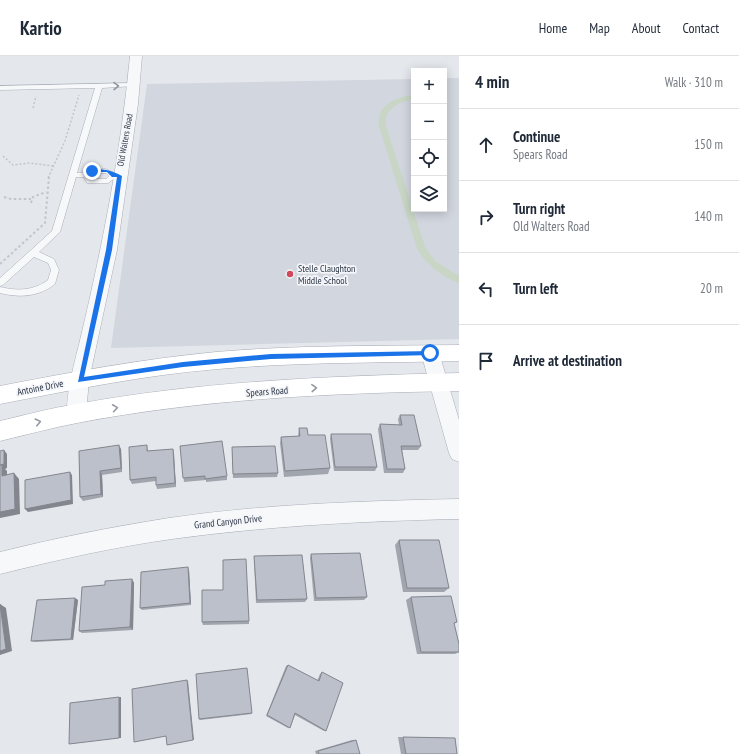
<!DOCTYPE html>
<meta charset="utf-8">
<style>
:root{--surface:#fff;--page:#f6f6f7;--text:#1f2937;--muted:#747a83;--line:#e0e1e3}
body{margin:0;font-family:"PT Sans Narrow",sans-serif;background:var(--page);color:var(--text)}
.controls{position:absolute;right:12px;top:12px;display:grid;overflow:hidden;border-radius:0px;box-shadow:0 2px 10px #0003}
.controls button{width:36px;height:36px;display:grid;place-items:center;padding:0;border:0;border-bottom:1px solid var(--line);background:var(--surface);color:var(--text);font:20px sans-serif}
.stop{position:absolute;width:12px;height:12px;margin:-9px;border:3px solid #1a73e8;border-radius:50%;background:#fff}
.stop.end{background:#1a73e8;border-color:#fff;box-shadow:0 1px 4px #0008}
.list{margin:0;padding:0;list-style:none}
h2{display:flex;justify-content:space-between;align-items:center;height:52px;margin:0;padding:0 16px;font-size:17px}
h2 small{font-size:13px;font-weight:400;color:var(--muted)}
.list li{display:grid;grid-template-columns:26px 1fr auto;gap:12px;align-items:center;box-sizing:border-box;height:72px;padding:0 16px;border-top:1px solid var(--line)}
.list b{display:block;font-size:15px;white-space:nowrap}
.list p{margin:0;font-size:13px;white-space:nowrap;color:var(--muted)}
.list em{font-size:13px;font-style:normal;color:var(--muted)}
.icon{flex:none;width:22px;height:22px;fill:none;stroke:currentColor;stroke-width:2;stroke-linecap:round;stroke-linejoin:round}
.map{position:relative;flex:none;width:459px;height:698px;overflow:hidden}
header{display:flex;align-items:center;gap:24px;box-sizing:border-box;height:56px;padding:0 20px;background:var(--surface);border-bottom:1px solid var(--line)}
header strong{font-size:19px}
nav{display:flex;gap:22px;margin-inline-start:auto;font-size:14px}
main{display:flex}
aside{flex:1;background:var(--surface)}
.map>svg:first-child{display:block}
.built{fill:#d2d6de}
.green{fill:#c9d6c5}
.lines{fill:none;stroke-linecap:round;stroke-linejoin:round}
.lane-casing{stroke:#a9aeb7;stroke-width:1}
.street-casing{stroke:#a9aeb7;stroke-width:1}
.secondary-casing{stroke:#a9aeb7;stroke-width:1}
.path-far1{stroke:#c2c5cb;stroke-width:1.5;stroke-dasharray:2 2;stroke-linecap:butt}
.path{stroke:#c2c5cb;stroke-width:2;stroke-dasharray:2.5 2.5;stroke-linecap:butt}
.lane{fill:#f7f8fa;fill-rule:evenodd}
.street{fill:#f7f8fa;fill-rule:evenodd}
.secondary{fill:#fff;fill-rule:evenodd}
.wall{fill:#a1a5ae}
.shaded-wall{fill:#83868d}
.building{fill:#bbc0ca;stroke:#83868d}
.oneway{stroke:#9196a0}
.oneway2{stroke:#959aa2}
.route{fill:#1a73e8}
.poi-dot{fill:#d1495b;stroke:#f4f6f9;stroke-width:1.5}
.labels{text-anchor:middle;stroke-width:3.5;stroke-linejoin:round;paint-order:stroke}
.far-street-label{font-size:9px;fill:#2b3445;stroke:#f4f6f9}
.poi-label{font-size:10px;fill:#2b3445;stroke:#f4f6f9;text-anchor:start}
.street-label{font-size:10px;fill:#2b3445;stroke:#f4f6f9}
</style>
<header>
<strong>Kartio</strong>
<nav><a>Home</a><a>Map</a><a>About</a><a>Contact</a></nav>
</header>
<main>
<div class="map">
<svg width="459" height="698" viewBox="0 0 459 698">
<rect width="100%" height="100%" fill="#e4e7ec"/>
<polygon class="built" points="444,22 459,22 459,283 111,292 147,28 414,23 414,153 444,153"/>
<path class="green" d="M414 39V43C399 46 383 53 386 70L425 191 435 205 459 220V227C441 220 427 209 417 193L379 70C376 49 396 41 414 39Z"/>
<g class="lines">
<defs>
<path id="lane" d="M133 27 136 29 135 30 102 32 77 117C92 117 98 107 114 117 117 119 120 118 123 120L115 122 108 127H87L84 121H76L60 176 39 196 54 203 59 214 55 228C38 241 20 242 0 237V231C17 235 33 235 48 224L51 214 48 207 34 201 3 229 0 230V222L52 175 95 32 0 34V30ZM94 117H106L109 120 106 123H92L90 120Z"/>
<g id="street">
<path d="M130 0H142L138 48 117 194 89 324 86 357 83 363 76 365 69 363C62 348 77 298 81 280 103 188 121 95 130 0Z"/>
<polygon points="430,290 436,292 439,297 459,364 459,406 452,403 449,397 421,297 424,292"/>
<path d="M459 443V463C363 465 267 470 172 483 114 491 57 504 0 518V496C56 482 112 471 169 462 265 448 362 445 459 443Z"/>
</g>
<g id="secondary">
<path d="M459 289V305C379 307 298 306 218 313 144 319 72 334 0 348V330C72 316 143 303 216 296 297 289 378 290 459 289Z"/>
<path d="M459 317V335C331 337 202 343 77 367 51 372 25 379 0 385V365C25 359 51 352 77 348 203 325 331 320 459 317Z"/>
</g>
</defs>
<use href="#lane" class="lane-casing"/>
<use href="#street" class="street-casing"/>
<use href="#secondary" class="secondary-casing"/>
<g class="path-far1">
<polyline points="33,52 36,40"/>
<polyline points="3,100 13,109 30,107 54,110"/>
<polyline points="48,122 65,85 79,39"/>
</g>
<g class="path">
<polyline points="4,141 11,143 31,143"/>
<polyline points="31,147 33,141 46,136"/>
<polyline points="0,208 45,167 49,121"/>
</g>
<use href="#lane" class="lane"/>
<use href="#street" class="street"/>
<use href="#secondary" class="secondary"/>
</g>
<g class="wall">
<polygon points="400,359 421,390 418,394 402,394 405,413 403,417 384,417 378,373 380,368 399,369 398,363"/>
<polygon points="299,372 308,379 330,412 328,418 284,421 280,387 281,381 298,380"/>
<polygon points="331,378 377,411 375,415 334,415 330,383"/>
<polygon points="147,389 148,395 173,393 176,431 157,433 156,429 156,425 132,428 130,424"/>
<polygon points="180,390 227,420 227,424 206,426 206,424 184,426"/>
<polygon points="232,391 278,417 277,421 233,422"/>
<polygon points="121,393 122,416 102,419 103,441 83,445 80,441 79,395"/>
<polygon points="399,484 449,532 444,536 403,536 395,489"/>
<polygon points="311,498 367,541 364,544 314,545 310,502"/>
<polygon points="254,500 307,543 305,546 256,547 254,504"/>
<polygon points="189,514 191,549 142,554 140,552"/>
<polygon points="132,523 134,527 133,574 82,577 79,575 105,529"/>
<polygon points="223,534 249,565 249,568 203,569 202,566"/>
<polygon points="411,541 457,566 454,568 459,588 459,596 455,598 417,598 406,544"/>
<polygon points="75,542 78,544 73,584 35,586 31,585"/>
<polygon points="288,609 317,625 320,618 322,616 326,675 324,675 295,659 290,672 288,672 266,660 286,610"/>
<polygon points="252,657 252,658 200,664 199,663"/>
<polygon points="398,681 455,682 457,698 401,698"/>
<polygon points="352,684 356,684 360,698 316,698 315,695"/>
</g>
<g class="shaded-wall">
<polygon points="119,389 121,393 122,416 121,412"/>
<polygon points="173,393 174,397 176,431 175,427"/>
<polygon points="4,394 7,398 7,412 5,413 7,415 7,426 2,420 0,414"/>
<polygon points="100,415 102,419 103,441 101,438"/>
<polygon points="70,416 72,419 73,448 28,456 25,453"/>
<polygon points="14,417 19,423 20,458 0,462 0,456"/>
<polygon points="188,511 189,514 191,549 190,547"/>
<polygon points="132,523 134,527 133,574 130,571"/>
<polygon points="75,542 78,544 73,584 71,583"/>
<polygon points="0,548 6,552 12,595 0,599"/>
<polygon points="187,624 188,625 194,684 193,684"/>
<rect x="119" y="641" width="2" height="41"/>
</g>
<g class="building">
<polygon points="400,359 414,359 421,390 401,390 405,413 387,413 380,368 402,369"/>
<polygon points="299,372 307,372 308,379 325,379 330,412 285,415 281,381 300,380"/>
<polygon points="331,378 371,378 377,411 335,411"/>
<polygon points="222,385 227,420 205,423 205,420 183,422 180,390"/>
<polygon points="119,389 121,412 100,415 101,438 80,441 79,395"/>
<polygon points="147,389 147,395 173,393 175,427 156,429 156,421 130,424 129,391"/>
<polygon points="275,390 278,417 233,418 232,391"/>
<polygon points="4,394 4,408 0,409 0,395"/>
<polygon points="0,409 2,409 2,420 14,417 15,453 0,456"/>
<polygon points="70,416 71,444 25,453 25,424"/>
<polygon points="399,484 439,484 449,532 407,532"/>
<polygon points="360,497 367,541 316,542 311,498"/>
<polygon points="302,499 307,543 257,544 254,500"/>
<polygon points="246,503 249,565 202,566 202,534 223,534 223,504"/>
<polygon points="188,511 190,547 140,552 141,516"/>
<polygon points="132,523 130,571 79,575 82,531 105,529 105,525"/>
<polygon points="451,540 457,566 454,567 459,588 459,596 421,596 411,541"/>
<polygon points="75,542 71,583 31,585 37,544"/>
<polygon points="0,548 6,593 0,595"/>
<polygon points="288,609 319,625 322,616 343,627 326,675 295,657 290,672 267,659"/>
<polygon points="247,612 252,657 199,663 196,618"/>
<polygon points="187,624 193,684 167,689 166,680 134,686 132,633"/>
<polygon points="119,641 119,682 69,688 70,647"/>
<polygon points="403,681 455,682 457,698 406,698"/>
<polygon points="356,684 360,698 319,698 318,695"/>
</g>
<defs><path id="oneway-chevron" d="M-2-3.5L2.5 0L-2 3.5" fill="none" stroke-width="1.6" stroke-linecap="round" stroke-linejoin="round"/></defs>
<use class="oneway" href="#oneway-chevron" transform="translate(116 30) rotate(-1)"/>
<g class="oneway2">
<use href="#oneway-chevron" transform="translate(314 332) rotate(-3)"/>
<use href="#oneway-chevron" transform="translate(115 352) rotate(-8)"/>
<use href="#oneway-chevron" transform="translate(38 366) rotate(-13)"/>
</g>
<path class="route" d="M92 113C105 113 111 114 122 120L112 194 84 321 183 306 271 298 430 295 433 297 432 299 271 303 183 311 78 326 106 194 117 121H112L107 116H90Z"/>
<circle class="poi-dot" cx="290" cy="218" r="4"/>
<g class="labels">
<g class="far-street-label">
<text transform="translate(125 84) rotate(-80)" y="3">Old Walters Road</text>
</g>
<g class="poi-label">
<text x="298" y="216">Stelle Claughton<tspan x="298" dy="12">Middle School</tspan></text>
</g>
<g class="street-label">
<text transform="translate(40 331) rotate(-11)" y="4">Antoine Drive</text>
<text transform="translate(267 335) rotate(-4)" y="4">Spears Road</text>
<text transform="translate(228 465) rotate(-6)" y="4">Grand Canyon Drive</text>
</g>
</g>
</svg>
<div class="controls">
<button>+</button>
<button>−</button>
<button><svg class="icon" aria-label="locate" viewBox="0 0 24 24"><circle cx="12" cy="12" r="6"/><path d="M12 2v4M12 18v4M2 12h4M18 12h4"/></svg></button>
<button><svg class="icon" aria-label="layers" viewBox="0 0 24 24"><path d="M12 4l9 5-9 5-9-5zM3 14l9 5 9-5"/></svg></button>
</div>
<div class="stop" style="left:430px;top:297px"></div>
<div class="stop end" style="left:92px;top:115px"></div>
</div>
<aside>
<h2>4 min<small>Walk · 310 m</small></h2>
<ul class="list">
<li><svg class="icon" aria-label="ahead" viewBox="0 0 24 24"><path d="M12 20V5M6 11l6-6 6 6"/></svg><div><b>Continue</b><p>Spears Road</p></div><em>150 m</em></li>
<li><svg class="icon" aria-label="right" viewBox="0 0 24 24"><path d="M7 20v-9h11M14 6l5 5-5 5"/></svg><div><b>Turn right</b><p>Old Walters Road</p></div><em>140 m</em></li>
<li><svg class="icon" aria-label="left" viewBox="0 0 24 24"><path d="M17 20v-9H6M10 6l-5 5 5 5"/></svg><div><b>Turn left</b></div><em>20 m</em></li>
<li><svg class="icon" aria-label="arrive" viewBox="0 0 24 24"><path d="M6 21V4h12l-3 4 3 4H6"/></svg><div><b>Arrive at destination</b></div></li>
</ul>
</aside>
</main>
